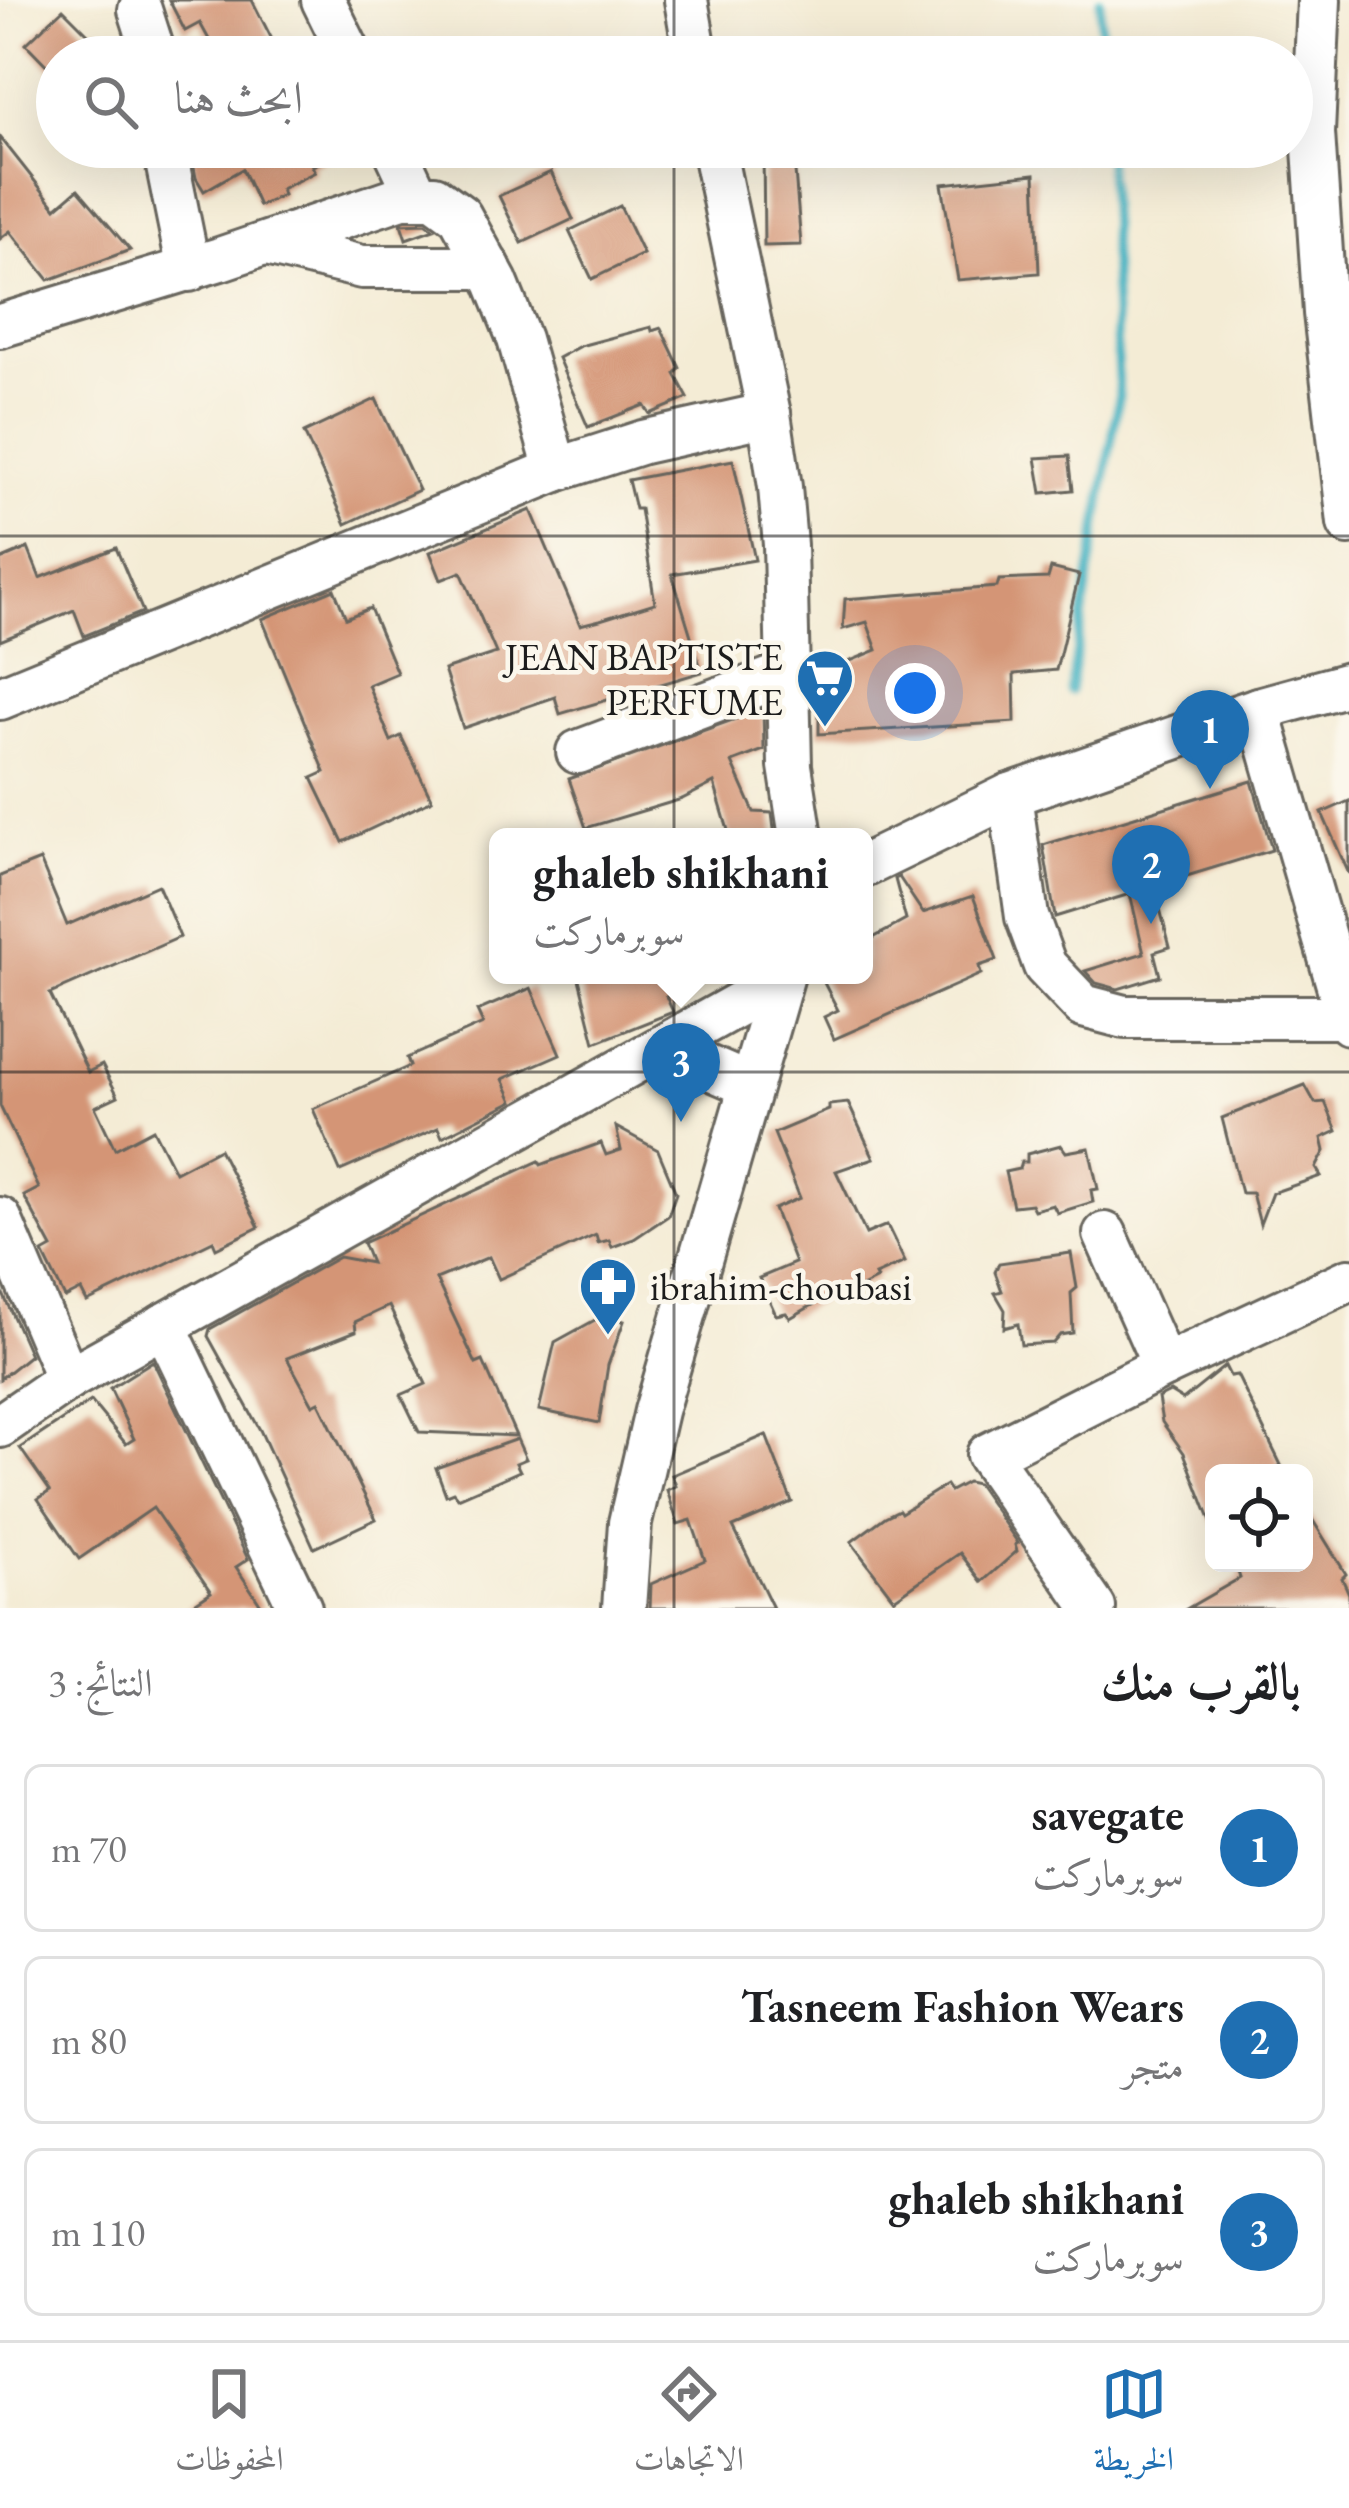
<!DOCTYPE html>
<html lang="ar">
<meta charset="utf-8">
<style>
:root{--surface:#fff;--page:#f6f6f6;--text:#202124;--muted:#757577;--line:#e0e0e0;--accent:#1f6fb2}
body{margin:0;font-family:"EB Garamond",Amiri,serif;background:var(--page);color:var(--text);direction:rtl}
.controls{position:absolute;right:36px;bottom:36px;display:grid;overflow:hidden;border-radius:18px;box-shadow:0 12px 48px #0002}
.controls button{width:108px;height:108px;display:grid;place-items:center;padding:0;border:0;border-bottom:3px solid var(--line);background:var(--surface);color:var(--text);font:60px sans-serif}
.you{position:absolute;left:915px;top:693px;width:42px;height:42px;margin:-30px;border:9px solid #fff;border-radius:50%;background:#1a73e8;box-shadow:0 0 0 18px #1a73e833}
.badge{display:grid;place-items:center;width:78px;height:78px;border-radius:50%;background:var(--accent);color:#fff;font-size:39px;font-weight:700}
.pin{position:absolute;translate:-50% -99px;filter:drop-shadow(0 3px 6px #0008)}
.pin::after{content:'';position:absolute;top:63px;width:42px;height:36px;background:inherit;clip-path:polygon(0 0,100% 0,50% 100%)}
.popup{position:absolute;left:489px;top:828px;width:384px;height:156px;box-sizing:border-box;display:grid;place-content:center;border-radius:18px;background:var(--surface);filter:drop-shadow(0 3px 9px #0005);font-size:39px;white-space:nowrap;color:var(--muted)}
.popup b{font-size:45px;color:var(--text)}
.popup::after{content:'';position:absolute;left:50%;top:100%;margin-left:-24px;border:24px solid transparent;border-top-color:var(--surface)}
.list{margin:0;padding:0;list-style:none}
h2{display:flex;justify-content:space-between;align-items:center;height:156px;margin:0;padding:0 48px;font-size:51px}
h2 small{font-size:39px;font-weight:400;color:var(--muted)}
.list li{display:grid;grid-template-columns:78px 1fr auto;gap:36px;align-items:center;box-sizing:border-box;height:168px;margin:0 24px 24px;padding:0 24px;border:3px solid var(--line);border-radius:18px}
.list b{display:block;font-size:45px;white-space:nowrap}
.list p{margin:0;font-size:39px;white-space:nowrap;color:var(--muted)}
.list em{font-size:39px;font-style:normal;color:var(--muted)}
.icon{flex:none;width:66px;height:66px;fill:none;stroke:currentColor;stroke-width:2;stroke-linecap:round;stroke-linejoin:round}
.map{position:relative;flex:none;width:1349px;height:1608px;overflow:hidden;direction:ltr}
.search{position:absolute;background:var(--surface);box-shadow:0 12px 48px #0002;left:36px;right:36px;top:36px;height:132px;display:flex;align-items:center;gap:30px;box-sizing:border-box;padding:0 42px;border-radius:66px;color:var(--muted);font-size:45px}
.sheet{height:732px;background:var(--surface)}
nav{display:flex;justify-content:space-around;align-items:center;box-sizing:border-box;height:168px;border-top:3px solid var(--line);background:var(--surface);font-size:33px;color:var(--muted)}
nav a{display:grid;justify-items:center;gap:6px}
nav .on{color:var(--accent)}
.map>svg:first-child{display:block}
.lines{fill:none;stroke-linecap:round;stroke-linejoin:round}
.stream{stroke:#47b4c3;stroke-width:9}
.building{fill:#d49576}
.minor-casing{stroke:#68655d;stroke-width:48}
.minor{stroke:#fff;stroke-width:42}
.grid{fill:none;stroke:#1c1c1c;stroke-width:3;stroke-opacity:0.55}
.labels{text-anchor:middle;stroke-width:9;stroke-linejoin:round;paint-order:stroke}
.poi-label{font-size:39px;fill:#1c1c1c;stroke:#fbf7ec;text-anchor:end}
</style>
<div class="map">
<svg width="1349" height="1608" viewBox="0 0 1349 1608">
<rect width="100%" height="100%" fill="#fbf7ec"/>
<filter id="ink" filterUnits="userSpaceOnUse"><feTurbulence type="fractalNoise" baseFrequency=".00833" numOctaves="2"/><feDisplacementMap in="SourceGraphic" scale="24" xChannelSelector="R" yChannelSelector="G"/><feConvolveMatrix kernelMatrix="1 2 1 2 8 2 1 2 1" color-interpolation-filters="sRGB"/></filter>
<filter id="wash" filterUnits="userSpaceOnUse"><feTurbulence type="fractalNoise" baseFrequency=".004" numOctaves="4" result="noise"/><feDisplacementMap in="SourceGraphic" scale="48" xChannelSelector="R" yChannelSelector="G"/><feGaussianBlur stdDeviation="2.7" result="paint"/><feColorMatrix in="noise" values="0 0 0 0 0 0 0 0 0 0 0 0 0 0 0 0 0 1.4 0 .05"/><feComposite in="paint" operator="in"/></filter>
<g filter="url(#wash)">
<rect width="100%" height="100%" fill="#f4ecd5"/>
<g class="lines">
<g class="stream">
<polyline points="1100,0 1102,57"/>
<polyline points="1070,691 1119,397 1107,147"/>
</g>
</g>
<g id="blocks">
<g class="building">
<polygon points="169,0 252,0 281,57 224,57 216,43 212,45 200,23 185,31"/>
<polygon points="63,9 95,41 79,57 57,57 57,76 26,44"/>
<polygon points="0,137 56,208 78,189 130,250 49,280 10,231 0,239"/>
<polygon points="190,147 356,147 312,166 315,172 281,189 283,195 259,206 242,169 204,191 196,178"/>
<polygon points="763,147 793,147 801,245 764,246"/>
<polygon points="551,172 573,219 522,243 499,196"/>
<polygon points="1035,174 1039,273 958,280 942,184"/>
<polygon points="620,206 643,254 592,279 569,231"/>
<polygon points="426,223 434,229 406,239 401,224"/>
<polygon points="651,327 652,331 661,328 680,368 675,374 688,398 650,414 644,405 588,427 558,358 580,346"/>
<polygon points="376,399 419,490 346,524 304,433"/>
<polygon points="1069,456 1073,490 1042,493 1036,458"/>
<polygon points="733,460 755,560 672,574 702,672 560,714 555,697 463,728 444,670 496,653 461,572 441,580 430,552 531,510 580,625 600,620 655,603 640,509 635,509 628,480"/>
<polygon points="28,548 40,578 116,548 143,612 84,636 74,610 0,641 0,560"/>
<polygon points="1051,568 1079,575 1056,670 1014,674 1015,722 819,734 819,674 877,650 867,622 843,629 845,599 997,587 999,580 1048,578"/>
<polygon points="334,589 346,618 370,608 397,673 368,685 391,741 401,736 432,800 343,842 312,778 325,772 262,619"/>
<polygon points="763,709 764,750 732,762 754,812 772,813 775,837 730,837 714,783 682,799 586,828 569,779"/>
<polygon points="1252,781 1272,850 1154,886 1170,947 1154,952 1160,976 1118,989 1096,983 1085,971 1144,953 1130,894 1055,917 1043,845"/>
<polygon points="1349,801 1349,874 1322,813"/>
<polygon points="40,860 67,925 158,885 180,937 50,994 88,1072 102,1065 118,1096 95,1107 115,1149 153,1129 175,1172 219,1149 259,1227 216,1248 213,1241 87,1302 81,1290 65,1298 43,1253 52,1248 24,1196 39,1188 0,1106 0,876"/>
<polygon points="899,877 923,913 973,896 997,960 979,966 981,974 834,1039 824,1017 838,1010 820,975 864,975 864,943 906,920 895,879"/>
<polygon points="578,975 714,975 666,996 673,1012 595,1043"/>
<polygon points="531,988 560,1054 503,1079 513,1101 442,1137 438,1128 340,1171 313,1109 410,1066 407,1058 483,1024 477,1011"/>
<polygon points="1305,1085 1315,1103 1325,1102 1337,1131 1322,1138 1325,1151 1316,1168 1321,1176 1272,1193 1260,1224 1252,1193 1241,1193 1222,1118"/>
<polygon points="848,1103 874,1158 836,1171 866,1234 887,1225 905,1262 875,1275 877,1279 846,1295 830,1301 827,1297 790,1318 786,1313 776,1315 759,1278 795,1263 774,1209 800,1198 774,1133 829,1110 829,1105"/>
<polygon points="616,1127 658,1150 676,1193 668,1216 634,1239 612,1247 609,1240 598,1243 596,1235 499,1279 489,1257 436,1279 476,1364 483,1361 516,1436 419,1432 401,1395 426,1384 389,1306 355,1322 356,1331 287,1358 313,1405 319,1402 376,1519 314,1548 260,1430 208,1336 210,1329 339,1257 371,1263 363,1243 539,1161 541,1165 601,1143 606,1155 621,1150"/>
<polygon points="1061,1145 1066,1152 1089,1148 1098,1189 1091,1190 1093,1202 1057,1213 1053,1205 1034,1210 1031,1204 1013,1206 1005,1172 1019,1169 1021,1162 1027,1162 1027,1154"/>
<polygon points="1071,1253 1077,1288 1071,1293 1073,1333 1060,1335 1053,1343 1021,1345 1018,1324 1004,1328 1005,1310 995,1293 1002,1291 995,1272 999,1263"/>
<polygon points="0,1287 30,1355 0,1379"/>
<polygon points="604,1315 624,1321 608,1365 599,1423 539,1410 555,1342"/>
<polygon points="153,1361 248,1559 236,1567 263,1608 187,1608 211,1592 153,1508 79,1559 38,1499 50,1491 20,1448 91,1401 126,1444 134,1439 110,1388"/>
<polygon points="1225,1366 1230,1376 1237,1375 1281,1465 1269,1473 1214,1473 1213,1527 1184,1453 1162,1422 1158,1398 1170,1392 1183,1400"/>
<polygon points="766,1435 792,1502 733,1527 773,1608 650,1608 651,1584 705,1560 691,1520 678,1524 667,1490 676,1486 672,1475"/>
<polygon points="517,1439 526,1459 516,1463 520,1471 458,1498 453,1492 446,1495 436,1468"/>
<polygon points="967,1482 977,1484 1018,1543 1015,1545 1017,1551 982,1582 960,1553 894,1599 851,1542 885,1517 899,1510 901,1513 946,1485 950,1491"/>
<polygon points="1304,1506 1346,1574 1342,1578 1349,1594 1349,1608 1188,1608 1240,1578 1238,1572 1253,1563 1304,1563"/>
</g>
</g>
</g>
<g filter="url(#ink)">
<use href="#blocks" fill-opacity="0" stroke="#68655d" stroke-width="3"/>
<g class="lines">
<defs>
<g id="minor">
<polyline points="323,0 351,57"/>
<polyline points="686,0 696,57"/>
<polyline points="1319,0 1313,133 1325,313 1349,523"/>
<polyline points="140,10 155,57"/>
<polyline points="164,147 189,270"/>
<polyline points="394,147 416,194"/>
<polyline points="713,147 769,414 780,487 785,545 790,766 801,837"/>
<polyline points="267,244 362,267 489,267"/>
<polyline points="0,326 220,259 402,197 434,197 460,216 496,282 519,339 556,470"/>
<polyline points="0,698 556,470 643,442 769,414"/>
<polyline points="1258,709 1349,1023"/>
<polyline points="578,752 785,674"/>
<polyline points="1010,795 1027,917 1045,966 1083,1006 1125,1017 1346,1017"/>
<polyline points="864,866 1010,795 1258,709 1349,684"/>
<polyline points="664,1048 749,1085"/>
<polyline points="0,1219 68,1379"/>
<polyline points="1105,1234 1164,1366 1349,1280"/>
<polyline points="164,1325 300,1608"/>
<polyline points="0,1426 68,1379 780,981"/>
<polyline points="624,1608 630,1523 656,1411 783,975"/>
<polyline points="1094,1608 988,1455 1164,1366"/>
</g>
</defs>
<use href="#minor" class="minor-casing"/>
<use href="#minor" class="minor"/>
</g>
</g>
<path class="grid" d="M674 0V57M674 147V1608M0 536H1349M0 1072H1349"/>
<defs>
<symbol id="supermarket-pin" viewBox="-11 -11 22 30"><path d="M0 17L-7.5 6A9.5 9.5 0 1 1 7.5 6Z" fill="#1f6fb2" stroke="#fbf7ec"/><path d="M-6-5.5h2.5l.6 2H6L4.5 2H-2.5L-4.4-4H-6ZM-1.5 3.2a1.3 1.3 0 1 0 .1 0ZM3 3.2a1.3 1.3 0 1 0 .1 0Z" fill="#fff"/></symbol>
<symbol id="pharmacy-pin" viewBox="-11 -11 22 30"><path d="M0 17L-7.5 6A9.5 9.5 0 1 1 7.5 6Z" fill="#1f6fb2" stroke="#fbf7ec"/><path d="M-2-6h4v4h4v4h-4v4h-4v-4h-4v-4h4Z" fill="#fff"/></symbol>
</defs>
<g fill-rule="evenodd">
<use href="#supermarket-pin" x="792" y="645" width="66" height="90"/>
<use href="#pharmacy-pin" x="575" y="1253" width="66" height="90"/>
</g>
<g class="labels">
<g class="poi-label">
<text x="783" y="670">JEAN BAPTISTE<tspan x="783" dy="45">PERFUME</tspan></text>
<text x="650" y="1300" text-anchor="start">ibrahim-choubasi</text>
</g>
</g>
</svg>
<div class="controls">
<button><svg class="icon" aria-label="locate" viewBox="0 0 24 24"><circle cx="12" cy="12" r="6"/><path d="M12 2v4M12 18v4M2 12h4M18 12h4"/></svg></button>
</div>
<div class="you"></div>
<div class="pin badge" style="left:1210px;top:789px">1</div>
<div class="pin badge" style="left:1151px;top:924px">2</div>
<div class="pin badge" style="left:681px;top:1122px">3</div>
<div class="popup"><b>ghaleb shikhani</b>سوبرماركت</div>
<div class="search"><svg class="icon" aria-label="search" viewBox="0 0 24 24"><circle cx="10" cy="10" r="6"/><path d="M15 15l6 6"/></svg>ابحث هنا</div>
</div>
<section class="sheet">
<h2>بالقرب منك<small>النتائج: 3</small></h2>
<ul class="list">
<li><span class="badge">1</span><div><b>savegate</b><p>سوبرماركت</p></div><em>70 m</em></li>
<li><span class="badge">2</span><div><b>Tasneem Fashion Wears</b><p>متجر</p></div><em>80 m</em></li>
<li><span class="badge">3</span><div><b>ghaleb shikhani</b><p>سوبرماركت</p></div><em>110 m</em></li>
</ul>
</section>
<nav>
<a class="on"><svg class="icon" aria-label="map" viewBox="0 0 24 24"><path d="M3 6l6-2 6 2 6-2v14l-6 2-6-2-6 2zM9 4v14M15 6v14"/></svg>الخريطة</a>
<a><svg class="icon" aria-label="directions" viewBox="0 0 24 24"><path d="M12 3l9 9-9 9-9-9zM9 14v-3h6M13 9l2 2-2 2"/></svg>الاتجاهات</a>
<a><svg class="icon" aria-label="saved" viewBox="0 0 24 24"><path d="M7 4h10v16l-5-4-5 4z"/></svg>المحفوظات</a>
</nav>
